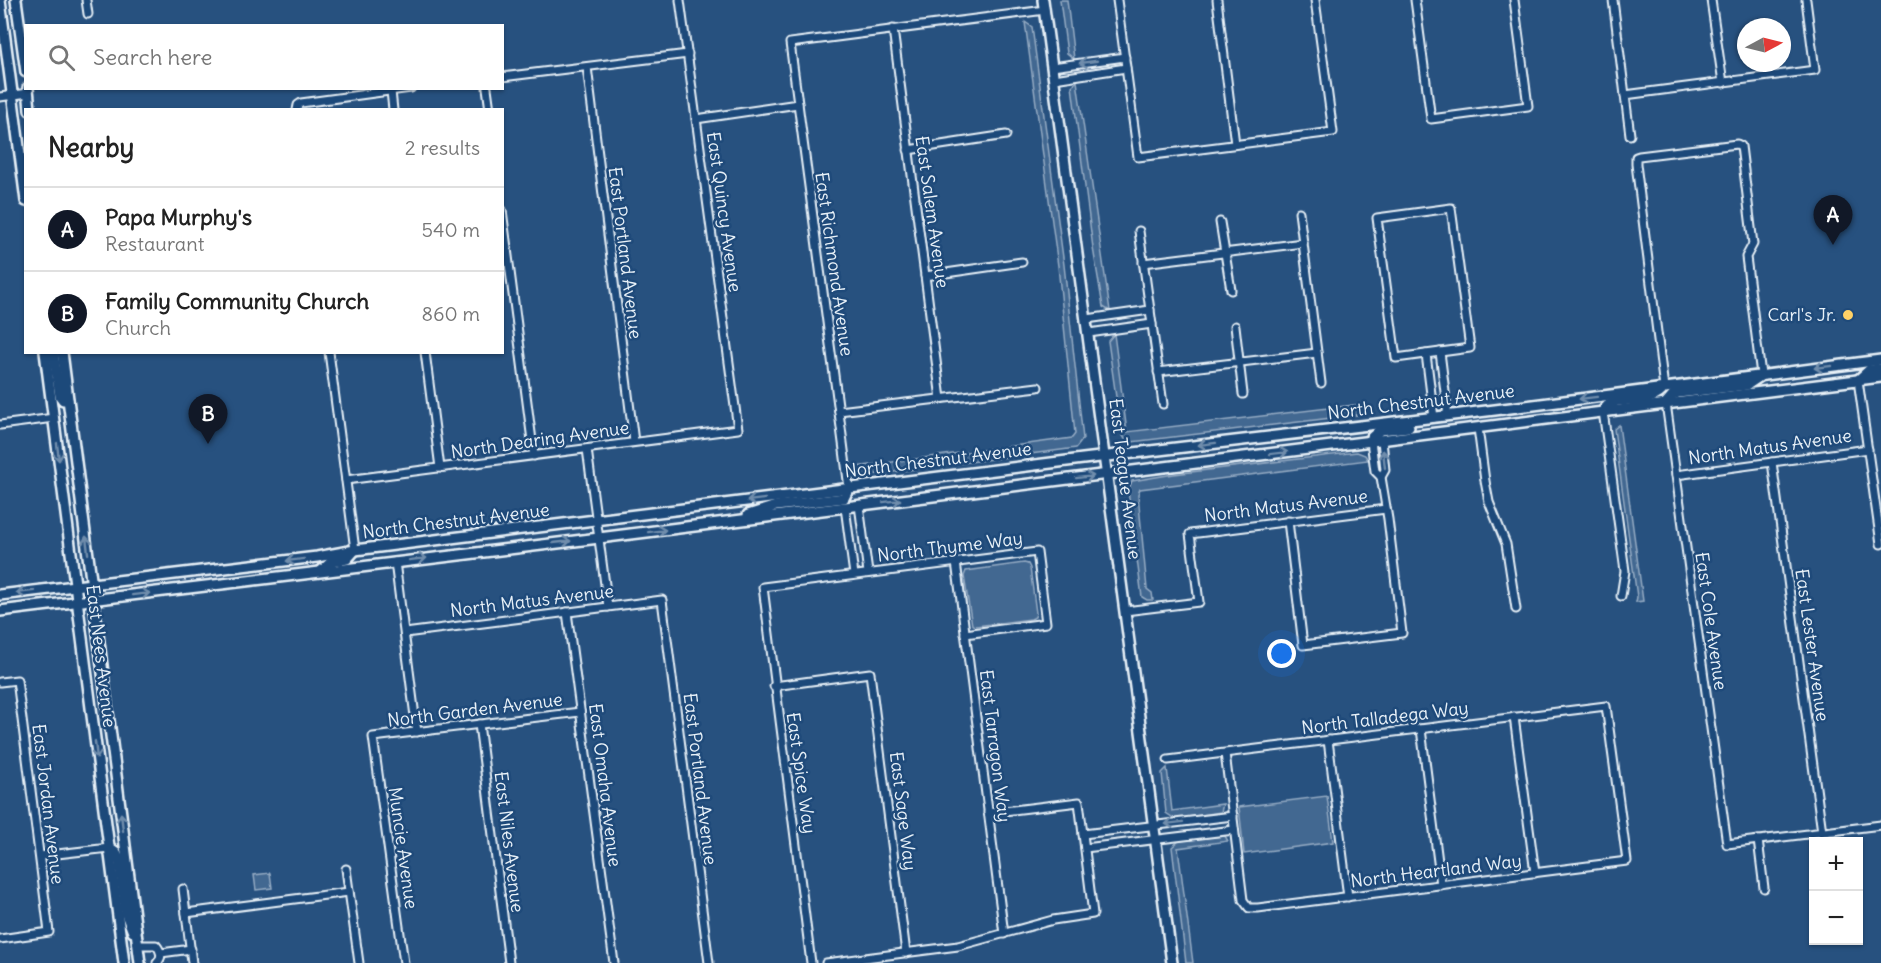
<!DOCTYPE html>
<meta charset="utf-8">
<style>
:root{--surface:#fff;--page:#f6f6f6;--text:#222;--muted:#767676;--line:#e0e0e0;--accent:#111827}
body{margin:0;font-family:Delius,sans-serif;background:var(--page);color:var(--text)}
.controls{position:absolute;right:18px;bottom:18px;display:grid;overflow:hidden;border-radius:0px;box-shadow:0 2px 4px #0004}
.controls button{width:54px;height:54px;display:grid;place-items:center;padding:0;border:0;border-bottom:2px solid var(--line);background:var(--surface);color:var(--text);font:30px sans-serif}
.compass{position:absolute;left:1737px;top:18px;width:54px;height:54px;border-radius:50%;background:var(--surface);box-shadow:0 2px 4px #0004;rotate:83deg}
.you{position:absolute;left:1282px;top:654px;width:21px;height:21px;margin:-15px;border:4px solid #fff;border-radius:50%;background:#1a73e8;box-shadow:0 0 0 9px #1a73e833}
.badge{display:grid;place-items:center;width:39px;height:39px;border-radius:50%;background:var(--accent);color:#fff;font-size:20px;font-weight:700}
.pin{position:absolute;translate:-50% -50px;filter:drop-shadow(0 2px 3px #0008)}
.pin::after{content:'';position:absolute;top:32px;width:21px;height:18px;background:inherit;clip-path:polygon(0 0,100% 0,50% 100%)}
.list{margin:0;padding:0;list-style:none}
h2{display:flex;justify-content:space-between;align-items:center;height:78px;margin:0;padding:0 24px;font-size:26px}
h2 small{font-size:20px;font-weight:400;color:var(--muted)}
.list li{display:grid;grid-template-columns:39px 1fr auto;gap:18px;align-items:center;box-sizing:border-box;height:84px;padding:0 24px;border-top:2px solid var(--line)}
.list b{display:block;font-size:22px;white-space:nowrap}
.list p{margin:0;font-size:20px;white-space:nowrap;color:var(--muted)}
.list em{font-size:20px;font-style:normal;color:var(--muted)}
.icon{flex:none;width:33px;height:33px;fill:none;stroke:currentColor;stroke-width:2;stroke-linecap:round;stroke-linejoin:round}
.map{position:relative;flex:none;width:1881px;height:963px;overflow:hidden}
.search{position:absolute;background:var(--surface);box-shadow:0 2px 4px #0004;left:24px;top:24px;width:480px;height:66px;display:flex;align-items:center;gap:15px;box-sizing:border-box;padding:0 21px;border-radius:0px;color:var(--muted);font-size:22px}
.panel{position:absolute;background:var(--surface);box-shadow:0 2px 4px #0004;left:24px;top:108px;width:480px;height:246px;border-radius:0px}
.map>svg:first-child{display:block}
.green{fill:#436891;stroke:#96acc4;stroke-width:1.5}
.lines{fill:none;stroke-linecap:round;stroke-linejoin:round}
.street-casing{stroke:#e8f1f8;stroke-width:11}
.secondary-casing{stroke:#e8f1f8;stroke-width:14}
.street{stroke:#1f4a7a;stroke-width:7}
.secondary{stroke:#1f4a7a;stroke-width:9}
.oneway{stroke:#6f8dac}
.poi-dot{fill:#ffd166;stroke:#1f4a7a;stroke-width:2}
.labels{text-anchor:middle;stroke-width:5;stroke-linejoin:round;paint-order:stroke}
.street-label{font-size:18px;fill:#e8f1f8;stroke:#1f4a7a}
.poi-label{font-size:18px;fill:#e8f1f8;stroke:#1f4a7a;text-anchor:end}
</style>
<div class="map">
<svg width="1881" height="963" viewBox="0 0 1881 963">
<rect width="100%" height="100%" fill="#27517f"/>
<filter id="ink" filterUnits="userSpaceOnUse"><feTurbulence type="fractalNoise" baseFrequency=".0167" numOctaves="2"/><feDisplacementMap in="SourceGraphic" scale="12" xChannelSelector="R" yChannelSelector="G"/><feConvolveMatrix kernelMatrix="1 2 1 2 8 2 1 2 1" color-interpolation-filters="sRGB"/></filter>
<g filter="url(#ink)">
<g class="green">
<polygon points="1060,0 1067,0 1074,59 1067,53"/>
<polygon points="1025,22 1032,27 1064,265 1083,439 1076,448 863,476 855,467 1072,438 1075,434 1058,266"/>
<polygon points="1077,81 1110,311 1103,307 1093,248 1072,86"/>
<polygon points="1114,334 1127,432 1362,404 1364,414 1131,442 1126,441 1121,432 1108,341"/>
<polygon points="1619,425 1643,601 1636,602 1637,597 1614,429"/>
<polygon points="1357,452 1365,455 1368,460 1140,489 1138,494 1147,589 1152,593 1153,600 1147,600 1142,597 1128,491 1132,481 1174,474"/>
<polygon points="1024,563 1028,564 1030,568 1036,613 1035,617 1031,619 976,626 972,625 964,576 966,571"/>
<polygon points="1167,768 1172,811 1223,804 1221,812 1175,819 1166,813 1162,773"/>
<polygon points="1327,796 1333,842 1244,854 1239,807"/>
<polygon points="1221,836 1225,836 1228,841 1178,848 1193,963 1186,963 1172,847 1179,841"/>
<polygon points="270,873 272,888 256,890 254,875"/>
</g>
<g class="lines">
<defs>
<g id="street">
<polyline points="86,0 88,14"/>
<polyline points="1117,0 1138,157 1333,132 1315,0"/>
<polyline points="1217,0 1235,144"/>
<polyline points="1415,0 1431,119 1528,106 1514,0"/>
<polyline points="1613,0 1630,135"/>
<polyline points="1711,0 1723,83"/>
<polyline points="893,29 941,399"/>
<polyline points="587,67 634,442"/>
<polyline points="1052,67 1125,57"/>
<polyline points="502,77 688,54"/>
<polyline points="1054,79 1126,68"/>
<polyline points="487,88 490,110"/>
<polyline points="391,91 393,110"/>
<polyline points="1625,95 1815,70 1806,0"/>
<polyline points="0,97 28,93"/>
<polyline points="297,110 298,105 301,103 411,88"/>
<polyline points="696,119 798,104"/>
<polyline points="908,150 1006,135"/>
<polygon points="1451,208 1470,348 1396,358 1377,218"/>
<polyline points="502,210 534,456"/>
<polyline points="1299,212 1321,383"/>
<polyline points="1220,222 1231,290"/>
<polyline points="1139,231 1163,404"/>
<polyline points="1143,263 1303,243"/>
<polyline points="925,276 1022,262"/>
<polyline points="1087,319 1150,310"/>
<polyline points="1235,326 1243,394"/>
<polyline points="1089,333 1152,324"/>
<polyline points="329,352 355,550"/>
<polyline points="425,352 440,468"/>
<polyline points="1440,352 1448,416"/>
<polyline points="1426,354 1434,418"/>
<polyline points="1158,372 1317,353"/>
<polyline points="1858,380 1881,544"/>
<polyline points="1664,388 1636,164 1636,157 1639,156 1737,144 1741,146 1753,244 1746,257 1761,375"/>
<polyline points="1666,403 1727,844 1881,825"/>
<polyline points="839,411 1038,387"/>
<polyline points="1603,411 1625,571 1621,596"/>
<polyline points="0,425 54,418"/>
<polyline points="1478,428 1485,481 1489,502 1506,544 1516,609"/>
<polyline points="587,449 608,607"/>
<polyline points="1772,462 1822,832"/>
<polyline points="1676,475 1868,449"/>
<polyline points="1381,477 1385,470 1382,440"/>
<polyline points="346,480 738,429 680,0"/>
<polyline points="849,488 790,43 1045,10"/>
<polyline points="859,505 868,573"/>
<polyline points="845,507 854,575"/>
<polyline points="1288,521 1303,645 1402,633 1388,519 1381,477 1375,471 1371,441"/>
<polyline points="395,562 417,732"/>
<polyline points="956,562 1004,934"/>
<polyline points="1125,611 1199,602 1190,534 1386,509"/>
<polyline points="567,612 614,963"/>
<polyline points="405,633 662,600 709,963"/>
<polyline points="0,682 17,680 49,932 0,939"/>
<polyline points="774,686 870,673 906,953"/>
<polyline points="1514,717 1535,873"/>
<polyline points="479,724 509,963"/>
<polyline points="1421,729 1441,885"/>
<polyline points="1328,740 1348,897"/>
<polyline points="1168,760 1606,706 1627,861 1258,908 1249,908 1243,900 1225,753"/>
<polyline points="1083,834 1233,816"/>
<polyline points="1758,840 1764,888"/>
<polyline points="1085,848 1234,830"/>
<polyline points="40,856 109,848"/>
<polyline points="346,869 359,963"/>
<polyline points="183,889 192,963"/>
<polyline points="186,913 349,892"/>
<path d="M138 945H156C161 951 163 957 157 963"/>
<polyline points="161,953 191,949"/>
<polyline points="404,963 373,737 580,712"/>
<polyline points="811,963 763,587 1037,552 1046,623 965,634"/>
<polyline points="826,963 958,946 1053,920 1093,914 1079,802 988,813"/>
</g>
<g id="secondary">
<polyline points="0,0 26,201"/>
<polyline points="16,0 26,72"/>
<polyline points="1043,0 1172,963"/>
<polyline points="28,88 30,110"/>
<polyline points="45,352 124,963"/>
<polyline points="53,352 60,396 63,400 68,400"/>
<polyline points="62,352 140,963"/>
<polyline points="1858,380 1869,370 1881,369"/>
<polyline points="1666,403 1673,395 1678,393 1747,385 1759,377"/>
<path d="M1603 411C1606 407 1609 403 1614 402 1629 398 1656 403 1664 388"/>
<polyline points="1371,441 1372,437 1380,430 1409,427"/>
<polyline points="748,515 776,506 844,498 849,488"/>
<polyline points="321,571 331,562 347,559 355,550"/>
<polyline points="0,595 317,557 355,550 1083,459 1495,410 1881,360"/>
<polyline points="0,611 599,538 1881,377"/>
<polyline points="109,848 116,853 119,859 126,914 133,932"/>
</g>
</defs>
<use href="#street" class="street-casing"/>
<use href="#secondary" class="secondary-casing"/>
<use href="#street" class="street"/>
<use href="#secondary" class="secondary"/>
</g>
<defs><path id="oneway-shaft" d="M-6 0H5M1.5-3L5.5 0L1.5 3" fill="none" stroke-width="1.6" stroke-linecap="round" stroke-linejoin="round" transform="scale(1.5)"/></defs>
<g class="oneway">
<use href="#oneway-shaft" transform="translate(1088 62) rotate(172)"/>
<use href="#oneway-shaft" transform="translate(1823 367) rotate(173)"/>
<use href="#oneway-shaft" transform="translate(1588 398) rotate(173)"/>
<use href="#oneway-shaft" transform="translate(1207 444) rotate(173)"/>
<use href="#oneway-shaft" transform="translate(58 452) rotate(83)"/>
<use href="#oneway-shaft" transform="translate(1279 453) rotate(-7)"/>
<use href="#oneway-shaft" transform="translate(1384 459) rotate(-96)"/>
<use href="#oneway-shaft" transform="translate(1085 477) rotate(-7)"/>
<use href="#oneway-shaft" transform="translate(756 500) rotate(173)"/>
<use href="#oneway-shaft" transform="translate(892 501) rotate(-7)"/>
<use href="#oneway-shaft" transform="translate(657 531) rotate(-7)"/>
<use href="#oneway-shaft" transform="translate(562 542) rotate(-6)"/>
<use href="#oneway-shaft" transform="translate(87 545) rotate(-97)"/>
<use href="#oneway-shaft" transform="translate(418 559) rotate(-7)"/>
<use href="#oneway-shaft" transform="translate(295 560) rotate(173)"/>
<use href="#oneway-shaft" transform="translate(25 592) rotate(173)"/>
<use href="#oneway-shaft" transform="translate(141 594) rotate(-7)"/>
<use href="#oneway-shaft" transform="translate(96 750) rotate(83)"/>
<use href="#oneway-shaft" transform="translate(122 822) rotate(-97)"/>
<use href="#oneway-shaft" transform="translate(1174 823) rotate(173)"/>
</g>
</g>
<circle class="poi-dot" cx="1848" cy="315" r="6"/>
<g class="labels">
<g class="street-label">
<text transform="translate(724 212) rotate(82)" y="6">East Quincy Avenue</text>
<text transform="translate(932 212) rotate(82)" y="6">East Salem Avenue</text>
<text transform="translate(625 253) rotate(83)" y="6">East Portland Avenue</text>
<text transform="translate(834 264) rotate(82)" y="6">East Richmond Avenue</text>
<text transform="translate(1421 402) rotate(-7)" y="6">North Chestnut Avenue</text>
<text transform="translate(540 440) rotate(-8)" y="6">North Dearing Avenue</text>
<text transform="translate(1770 447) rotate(-8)" y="6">North Matus Avenue</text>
<text transform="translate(938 460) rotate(-7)" y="6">North Chestnut Avenue</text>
<text transform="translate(1125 479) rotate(83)" y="6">East Teague Avenue</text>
<text transform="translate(1286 506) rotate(-7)" y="6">North Matus Avenue</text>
<text transform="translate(456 521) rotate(-7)" y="6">North Chestnut Avenue</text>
<text transform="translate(950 547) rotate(-7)" y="6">North Thyme Way</text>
<text transform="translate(532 601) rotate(-7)" y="6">North Matus Avenue</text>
<text transform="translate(1711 621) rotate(82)" y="6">East Cole Avenue</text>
<text transform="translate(1812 645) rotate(82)" y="6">East Lester Avenue</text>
<text transform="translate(101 656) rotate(83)" y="6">East Nees Avenue</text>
<text transform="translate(475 710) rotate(-7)" y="6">North Garden Avenue</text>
<text transform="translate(1385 718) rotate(-7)" y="6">North Talladega Way</text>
<text transform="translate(995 746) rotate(83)" y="6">East Tarragon Way</text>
<text transform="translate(801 773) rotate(82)" y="6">East Spice Way</text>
<text transform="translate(700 779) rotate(83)" y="6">East Portland Avenue</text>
<text transform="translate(605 785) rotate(83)" y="6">East Omaha Avenue</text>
<text transform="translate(48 804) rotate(83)" y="6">East Jordan Avenue</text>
<text transform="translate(903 811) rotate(83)" y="6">East Sage Way</text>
<text transform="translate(509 842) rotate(83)" y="6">East Niles Avenue</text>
<text transform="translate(403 848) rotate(82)" y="6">Muncie Avenue</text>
<text transform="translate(1436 871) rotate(-7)" y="6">North Heartland Way</text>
</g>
<g class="poi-label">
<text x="1836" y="321">Carl's Jr.</text>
</g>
</g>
</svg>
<div class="controls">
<button>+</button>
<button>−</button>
</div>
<svg class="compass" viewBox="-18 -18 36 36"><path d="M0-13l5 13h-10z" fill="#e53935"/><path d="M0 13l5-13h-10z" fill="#767676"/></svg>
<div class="you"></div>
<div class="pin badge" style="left:1833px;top:245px">A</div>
<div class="pin badge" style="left:208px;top:444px">B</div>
<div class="search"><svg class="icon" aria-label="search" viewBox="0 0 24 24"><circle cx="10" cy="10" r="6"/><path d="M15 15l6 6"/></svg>Search here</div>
<section class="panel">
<h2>Nearby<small>2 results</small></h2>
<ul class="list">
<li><span class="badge">A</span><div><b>Papa Murphy's</b><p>Restaurant</p></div><em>540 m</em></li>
<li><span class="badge">B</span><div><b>Family Community Church</b><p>Church</p></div><em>860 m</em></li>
</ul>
</section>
</div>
